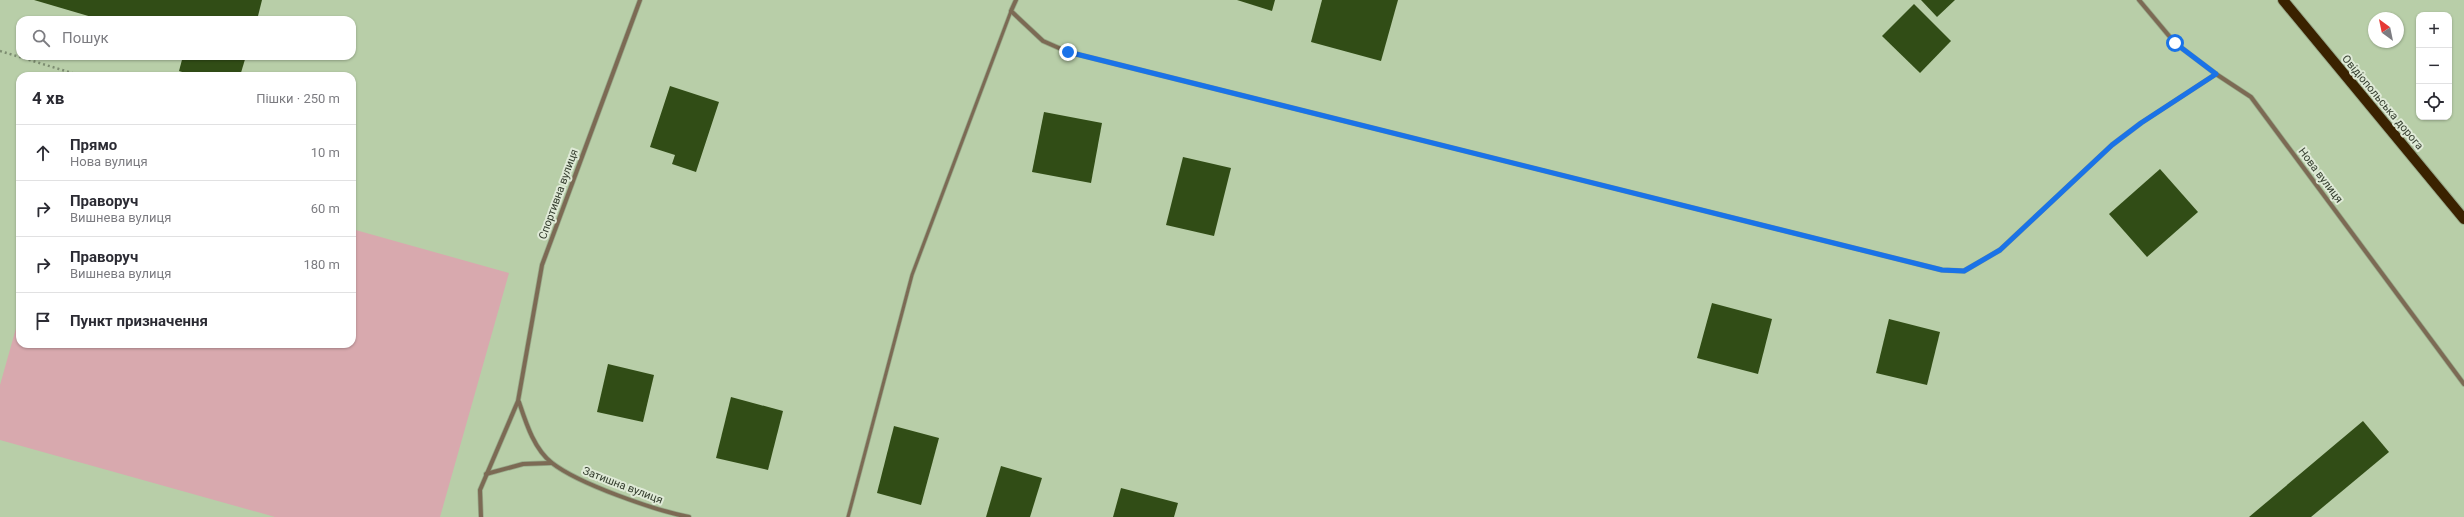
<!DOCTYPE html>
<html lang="uk">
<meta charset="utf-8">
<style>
:root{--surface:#fff;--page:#f2f2f3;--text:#2b2b33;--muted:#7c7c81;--line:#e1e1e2}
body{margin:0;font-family:Roboto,sans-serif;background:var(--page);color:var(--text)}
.controls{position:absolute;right:12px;top:12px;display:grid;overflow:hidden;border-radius:8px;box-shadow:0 1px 3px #0004}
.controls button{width:36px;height:36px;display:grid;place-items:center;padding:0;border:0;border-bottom:1px solid var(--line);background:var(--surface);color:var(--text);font:20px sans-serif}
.compass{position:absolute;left:2368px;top:12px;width:36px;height:36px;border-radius:50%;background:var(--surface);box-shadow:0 1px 3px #0004;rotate:327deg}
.stop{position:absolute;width:12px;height:12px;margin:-9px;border:3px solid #1a73e8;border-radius:50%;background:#fff}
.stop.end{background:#1a73e8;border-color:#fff;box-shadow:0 1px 4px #0008}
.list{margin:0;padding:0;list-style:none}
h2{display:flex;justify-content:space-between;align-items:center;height:52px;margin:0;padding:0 16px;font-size:17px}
h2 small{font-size:13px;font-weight:400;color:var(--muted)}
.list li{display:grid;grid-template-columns:26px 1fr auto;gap:12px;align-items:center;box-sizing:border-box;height:56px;padding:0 16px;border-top:1px solid var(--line)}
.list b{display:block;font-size:15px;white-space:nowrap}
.list p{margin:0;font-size:13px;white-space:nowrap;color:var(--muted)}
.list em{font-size:13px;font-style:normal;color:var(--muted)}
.icon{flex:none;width:22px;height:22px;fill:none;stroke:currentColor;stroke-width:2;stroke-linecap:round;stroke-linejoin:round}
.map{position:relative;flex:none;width:2464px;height:517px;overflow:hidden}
.search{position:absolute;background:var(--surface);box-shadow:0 1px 3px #0004;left:16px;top:16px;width:340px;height:44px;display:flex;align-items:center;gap:10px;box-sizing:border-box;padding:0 14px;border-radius:12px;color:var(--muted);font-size:15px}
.panel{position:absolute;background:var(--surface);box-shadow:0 1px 3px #0004;left:16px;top:72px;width:340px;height:276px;border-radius:12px}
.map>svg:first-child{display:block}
.green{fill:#d8a9ae}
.building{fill:#314d16}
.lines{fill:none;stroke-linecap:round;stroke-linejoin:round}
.service-casing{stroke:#99ab8b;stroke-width:4.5}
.minor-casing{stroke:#99ab8b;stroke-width:5.5}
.primary-casing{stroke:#99ab8b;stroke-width:12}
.path{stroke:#7d8d71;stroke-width:2.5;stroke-dasharray:2 3;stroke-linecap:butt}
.service{stroke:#7c6a54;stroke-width:3}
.minor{stroke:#7c6a54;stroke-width:4}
.primary{stroke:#3a2200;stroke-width:10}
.route{stroke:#1a73e8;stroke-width:5}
.labels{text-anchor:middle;stroke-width:4;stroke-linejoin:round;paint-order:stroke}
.street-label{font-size:11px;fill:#353e2f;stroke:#dfead7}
</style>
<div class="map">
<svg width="2464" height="517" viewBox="0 0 2464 517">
<rect width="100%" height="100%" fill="#b8cea8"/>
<polygon class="green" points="352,229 509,273 440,517 275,517 0,440 0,385 20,314 20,344 352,344"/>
<g class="building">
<polygon points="34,0 262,0 257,20 102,20"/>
<polygon points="1237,0 1275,0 1272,11"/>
<polygon points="1322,0 1398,0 1381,61 1311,42"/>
<polygon points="1921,0 1955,0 1937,17"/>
<polygon points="1914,4 1951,41 1920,73 1882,36"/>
<polygon points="183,56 246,56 240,76 195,76 179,71"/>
<polygon points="670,86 719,102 696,172 672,164 675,155 650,147"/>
<polygon points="1044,112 1102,123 1091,183 1032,172"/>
<polygon points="1183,157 1231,168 1214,236 1166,225"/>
<polygon points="2160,169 2198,212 2147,257 2109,214"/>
<polygon points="1712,303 1772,319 1758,374 1697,358"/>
<polygon points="1889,319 1940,332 1927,385 1876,373"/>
<polygon points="608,364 654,375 643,422 597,412"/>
<polygon points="731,397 783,411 768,470 716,458"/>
<polygon points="2363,421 2389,452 2311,517 2249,517"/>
<polygon points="894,426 939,438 921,505 877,493"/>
<polygon points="1001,466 1042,478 1030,517 986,517"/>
<polygon points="1121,488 1178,503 1174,517 1113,517"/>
</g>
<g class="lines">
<defs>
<polyline id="service" points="848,517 912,275 1011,11"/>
<g id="minor">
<polyline points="1016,0 1011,11 1043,41 1068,52 1942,270 1964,271 2000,250 2112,145 2141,123 2216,74"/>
<polyline points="2139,0 2175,43 2216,74 2251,97 2464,384"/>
<path d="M519 402C526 423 534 449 552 463 579 484 654 510 689 517"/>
<polyline points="486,474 523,464 551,463"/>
<polyline points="481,517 480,490 518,401 542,265 640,0"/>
</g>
<polyline id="primary" points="2283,0 2464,219"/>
</defs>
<use href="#service" class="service-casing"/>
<use href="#minor" class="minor-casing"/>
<use href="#primary" class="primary-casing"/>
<polyline class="path" points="0,51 82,76"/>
<use href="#service" class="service"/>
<use href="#minor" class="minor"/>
<use href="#primary" class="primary"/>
</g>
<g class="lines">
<polyline class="route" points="1068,52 1942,270 1964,271 2000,250 2112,145 2141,123 2216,74 2175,43"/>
</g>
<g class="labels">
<g class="street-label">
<text transform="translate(2383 102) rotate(50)" y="4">Овідіопольська дорога</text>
<text transform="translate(2321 175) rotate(53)" y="4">Нова вулиця</text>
<text transform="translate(558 194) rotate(-70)" y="4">Спортивна вулиця</text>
<text transform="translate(623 485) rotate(21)" y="4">Затишна вулиця</text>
</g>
</g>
</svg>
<div class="controls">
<button>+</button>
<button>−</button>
<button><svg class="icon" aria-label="locate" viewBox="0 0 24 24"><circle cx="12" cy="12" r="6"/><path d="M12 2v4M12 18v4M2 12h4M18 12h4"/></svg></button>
</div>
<svg class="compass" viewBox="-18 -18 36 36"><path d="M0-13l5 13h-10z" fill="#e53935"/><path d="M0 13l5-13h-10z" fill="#7c7c81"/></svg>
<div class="stop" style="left:2175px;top:43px"></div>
<div class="stop end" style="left:1068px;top:52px"></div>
<div class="search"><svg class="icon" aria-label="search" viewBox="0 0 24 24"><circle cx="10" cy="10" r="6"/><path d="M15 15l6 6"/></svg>Пошук</div>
<section class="panel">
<h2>4 хв<small>Пішки · 250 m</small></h2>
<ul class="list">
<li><svg class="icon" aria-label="ahead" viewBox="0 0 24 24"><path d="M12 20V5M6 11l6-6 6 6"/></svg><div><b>Прямо</b><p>Нова вулиця</p></div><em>10 m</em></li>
<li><svg class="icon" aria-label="right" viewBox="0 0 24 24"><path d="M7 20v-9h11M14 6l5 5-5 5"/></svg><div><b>Праворуч</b><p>Вишнева вулиця</p></div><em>60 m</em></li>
<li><svg class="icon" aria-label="right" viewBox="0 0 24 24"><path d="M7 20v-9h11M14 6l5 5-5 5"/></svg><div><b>Праворуч</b><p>Вишнева вулиця</p></div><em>180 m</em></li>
<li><svg class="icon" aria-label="arrive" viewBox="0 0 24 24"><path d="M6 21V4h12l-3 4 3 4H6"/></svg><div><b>Пункт призначення</b></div></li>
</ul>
</section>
</div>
